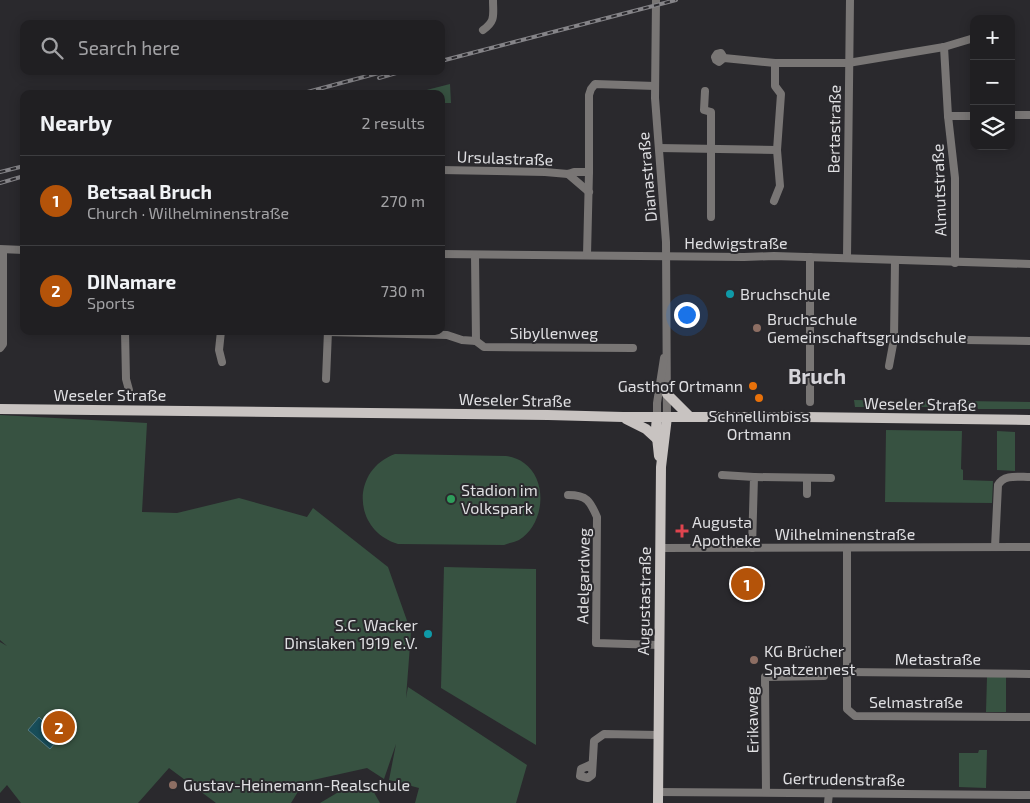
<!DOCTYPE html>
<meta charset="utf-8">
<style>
:root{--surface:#201f22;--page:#28272a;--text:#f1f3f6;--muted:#a2a2a5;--line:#3d3d40;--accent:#b45309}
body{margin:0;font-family:"Exo 2",sans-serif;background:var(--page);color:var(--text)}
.controls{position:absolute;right:15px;top:15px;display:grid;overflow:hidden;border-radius:10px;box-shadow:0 2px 12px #0003}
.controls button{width:45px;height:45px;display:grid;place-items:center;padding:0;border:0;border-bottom:1px solid var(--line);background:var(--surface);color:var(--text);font:25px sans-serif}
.you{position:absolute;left:686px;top:314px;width:18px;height:18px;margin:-12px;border:4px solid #fff;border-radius:50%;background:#1a73e8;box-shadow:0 0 0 8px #1a73e833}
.badge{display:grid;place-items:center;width:32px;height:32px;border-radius:50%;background:var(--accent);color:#fff;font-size:16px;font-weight:700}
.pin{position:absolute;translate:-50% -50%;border:2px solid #fff;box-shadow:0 1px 5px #0006}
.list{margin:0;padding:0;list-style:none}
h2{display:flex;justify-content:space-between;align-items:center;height:65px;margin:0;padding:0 20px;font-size:21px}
h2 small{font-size:16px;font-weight:400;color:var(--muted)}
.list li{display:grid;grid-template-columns:32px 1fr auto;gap:15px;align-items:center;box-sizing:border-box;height:90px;padding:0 20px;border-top:1px solid var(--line)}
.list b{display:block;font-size:19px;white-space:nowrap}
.list p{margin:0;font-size:16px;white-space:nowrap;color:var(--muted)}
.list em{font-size:16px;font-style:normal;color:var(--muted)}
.icon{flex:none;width:28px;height:28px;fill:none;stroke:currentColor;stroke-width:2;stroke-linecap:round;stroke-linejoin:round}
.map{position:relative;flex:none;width:1030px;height:803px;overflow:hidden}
.search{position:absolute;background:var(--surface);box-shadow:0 2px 12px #0003;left:20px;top:20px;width:425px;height:55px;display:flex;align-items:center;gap:12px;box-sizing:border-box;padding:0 18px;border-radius:10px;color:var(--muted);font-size:19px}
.panel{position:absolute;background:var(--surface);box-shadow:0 2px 12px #0003;left:20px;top:90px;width:425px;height:245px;border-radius:10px}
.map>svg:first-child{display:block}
.green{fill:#375241}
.water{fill:#184d59;stroke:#547982}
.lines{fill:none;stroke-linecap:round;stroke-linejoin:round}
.minor{stroke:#797675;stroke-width:8}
.major{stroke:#c8c3c1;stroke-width:10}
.rail-casing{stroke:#858488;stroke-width:4}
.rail{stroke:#2a292d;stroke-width:2;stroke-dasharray:5.5;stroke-linecap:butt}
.culture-dot{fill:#0f9aa8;stroke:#2a292d;stroke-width:2}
.education-dot{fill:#8d6e63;stroke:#2a292d;stroke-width:2}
.food-dot{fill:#e8710a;stroke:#2a292d;stroke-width:2}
.leisure-dot{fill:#2e9e5b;stroke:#2a292d;stroke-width:2}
.health-dot{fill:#e0444e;stroke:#2a292d;stroke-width:2}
.labels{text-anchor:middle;stroke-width:4;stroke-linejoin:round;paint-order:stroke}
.street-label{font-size:16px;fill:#dfdfe2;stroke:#2a292d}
.poi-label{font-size:16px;fill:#dfdfe2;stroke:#2a292d;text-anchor:start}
.district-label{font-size:21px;font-weight:bold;fill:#d6d5da;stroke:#2a292d}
</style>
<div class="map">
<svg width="1030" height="803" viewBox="0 0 1030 803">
<rect width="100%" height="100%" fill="#2a292d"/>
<g class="green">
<polygon points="450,84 451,103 441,103 441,94 411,94"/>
<polygon points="854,400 938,401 937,407 855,407"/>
<polygon points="961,401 1030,402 1030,409 978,409 977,406 960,405"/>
<polygon points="0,415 147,423 142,512 177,513 239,498 307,517 313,508 388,567 411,632 406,698 408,687 527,765 516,803 415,803 419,788 389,780 396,744 384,779 367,768 304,782 291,803 216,803 169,768 138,803 21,803 7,785 0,793 0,642 7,646 0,640"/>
<polygon points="886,430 962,431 961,469 963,470 963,480 993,481 992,503 885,502"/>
<polygon points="997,431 1015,432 1015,471 997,470"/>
<path d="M395 454 506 456C512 457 519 459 524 463 549 481 544 525 519 540 515 542 509 543 504 545L398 544C352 530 351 470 395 454Z"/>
<polygon points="444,567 536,569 536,745 441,688"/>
<polygon points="987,677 1006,677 1006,712 986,712"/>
<polygon points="979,750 987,750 986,788 959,787 959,753 978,753"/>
<polygon points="368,782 380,803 320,803 352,784"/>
</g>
<polygon class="water" points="53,713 75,731 66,742 60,737 50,749 28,730 39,717 45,723"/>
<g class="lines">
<g class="minor">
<polyline points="656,0 655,98 666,242 667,417"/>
<path d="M483 30C496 21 493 15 493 0"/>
<polyline points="944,47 948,116"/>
<polyline points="724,58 721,53 717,54 715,57 716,60 719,62 724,58 775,63 848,63 944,47 974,38"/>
<polyline points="705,91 704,110 711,112 711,217"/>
<polyline points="1011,115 1030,115"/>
<polyline points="659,148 777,150"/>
<polyline points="441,170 545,172 568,174 574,172 589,172"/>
<polyline points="568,174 589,192"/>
<polyline points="774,201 780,186 777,150 781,94 775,86 775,63"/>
<polyline points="0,249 24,250"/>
<polyline points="441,254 744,257 774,256 1030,264"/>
<polyline points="475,255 476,341"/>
<polyline points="587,255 589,172 589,95 591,89 595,84 655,86"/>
<polyline points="847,258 850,0"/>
<polyline points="895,261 894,339 1030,341"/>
<polyline points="955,263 955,178 948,116 974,116"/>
<polyline points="125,331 126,379 129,390"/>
<polyline points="221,331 219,350 222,362"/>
<polyline points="328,332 447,335 462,340 476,341 484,347 633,348"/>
<polyline points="0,348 3,344 3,250"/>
<polyline points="889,366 894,339"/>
<polyline points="326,379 328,331"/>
<polyline points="810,402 810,257"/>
<polyline points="657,417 657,403 664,358"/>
<polyline points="722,475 754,477 752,548"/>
<polyline points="754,477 831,478"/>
<polyline points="807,478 807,494"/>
<path d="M568 495C587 495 590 501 597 517L596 643 659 645"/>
<path d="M995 547 998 485C1004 474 1018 477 1030 477"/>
<polyline points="660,548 1030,547"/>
<polyline points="847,548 847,709 855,716 1030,717"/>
<polyline points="847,672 1030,674"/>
<polyline points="592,764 581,769 580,776 588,778 592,775 594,741 604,734 658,735"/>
<polyline points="658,792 1030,795"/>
<polyline points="766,792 765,677 824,676"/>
<polyline points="828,803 829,793"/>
</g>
<g class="major">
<polyline points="667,394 690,417"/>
<polyline points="0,409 548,415 623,417 804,417 1030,420"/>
<polyline points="657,417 656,428 659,456"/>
<polyline points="626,419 646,429 657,439"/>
<polyline points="658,803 661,467 667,417"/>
</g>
<defs>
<g id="rail">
<polyline points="441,61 676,0"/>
<polyline points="379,78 403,71"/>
<polyline points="300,94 386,71"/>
<polyline points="0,172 24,166"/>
<polyline points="0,183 24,176"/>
</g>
</defs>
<use href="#rail" class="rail-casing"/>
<use href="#rail" class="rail"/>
</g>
<g class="culture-dot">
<circle cx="730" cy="294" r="5"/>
<circle cx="428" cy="634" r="5"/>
</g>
<g class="education-dot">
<circle cx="757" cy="328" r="5"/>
<circle cx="754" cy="660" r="5"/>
<circle cx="173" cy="785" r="5"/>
</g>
<g class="food-dot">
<circle cx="753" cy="386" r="5"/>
<circle cx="759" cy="398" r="5"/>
</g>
<circle class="leisure-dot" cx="451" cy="499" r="5"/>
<path class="health-dot" d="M679.5 523.5h5v5h5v5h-5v5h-5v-5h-5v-5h5z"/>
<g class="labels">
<g class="street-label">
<text transform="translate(834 129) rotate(-89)" y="6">Bertastraße</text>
<text transform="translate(505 158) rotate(2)" y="6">Ursulastraße</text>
<text transform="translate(647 177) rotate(-95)" y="6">Dianastraße</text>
<text transform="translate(939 190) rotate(-92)" y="6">Almutstraße</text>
<text x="736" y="249">Hedwigstraße</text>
<text x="554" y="339">Sibyllenweg</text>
<text x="110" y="401">Weseler Straße</text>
<text transform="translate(515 400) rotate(1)" y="6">Weseler Straße</text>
<text transform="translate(920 404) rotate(1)" y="6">Weseler Straße</text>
<text x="845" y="540">Wilhelminenstraße</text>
<text transform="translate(583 576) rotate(-89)" y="6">Adelgardweg</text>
<text transform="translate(644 601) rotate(-89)" y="6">Augustastraße</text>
<text x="938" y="665">Metastraße</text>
<text x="916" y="708">Selmastraße</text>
<text transform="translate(752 720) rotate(-91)" y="6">Erikaweg</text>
<text transform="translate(844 779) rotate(1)" y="6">Gertrudenstraße</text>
</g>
<g class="poi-label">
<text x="740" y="300">Bruchschule</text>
<text x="767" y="325">Bruchschule<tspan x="767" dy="18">Gemeinschaftsgrundschule</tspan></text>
<text x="743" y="392" text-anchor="end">Gasthof Ortmann</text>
<text x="759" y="422" text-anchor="middle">Schnellimbiss<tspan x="759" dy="18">Ortmann</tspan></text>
<text x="461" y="496">Stadion im<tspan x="461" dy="18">Volkspark</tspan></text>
<text x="692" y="528">Augusta<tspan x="692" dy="18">Apotheke</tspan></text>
<text x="418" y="631" text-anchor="end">S.C. Wacker<tspan x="418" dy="18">Dinslaken 1919 e.V.</tspan></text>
<text x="764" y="657">KG Brücher<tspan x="764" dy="18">Spatzennest</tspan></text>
<text x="183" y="791">Gustav-Heinemann-Realschule</text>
</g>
<g class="district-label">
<text x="817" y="384">Bruch</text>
</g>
</g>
</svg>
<div class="controls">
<button>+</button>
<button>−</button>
<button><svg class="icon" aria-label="layers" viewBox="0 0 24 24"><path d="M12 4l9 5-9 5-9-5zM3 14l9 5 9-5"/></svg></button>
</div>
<div class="you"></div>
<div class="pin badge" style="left:747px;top:584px">1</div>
<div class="pin badge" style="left:59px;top:727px">2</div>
<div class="search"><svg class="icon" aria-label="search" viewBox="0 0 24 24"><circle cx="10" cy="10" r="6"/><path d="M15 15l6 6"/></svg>Search here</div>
<section class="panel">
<h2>Nearby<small>2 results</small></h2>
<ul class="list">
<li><span class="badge">1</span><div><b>Betsaal Bruch</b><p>Church · Wilhelminenstraße</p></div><em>270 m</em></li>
<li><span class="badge">2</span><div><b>DINamare</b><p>Sports</p></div><em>730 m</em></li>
</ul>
</section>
</div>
